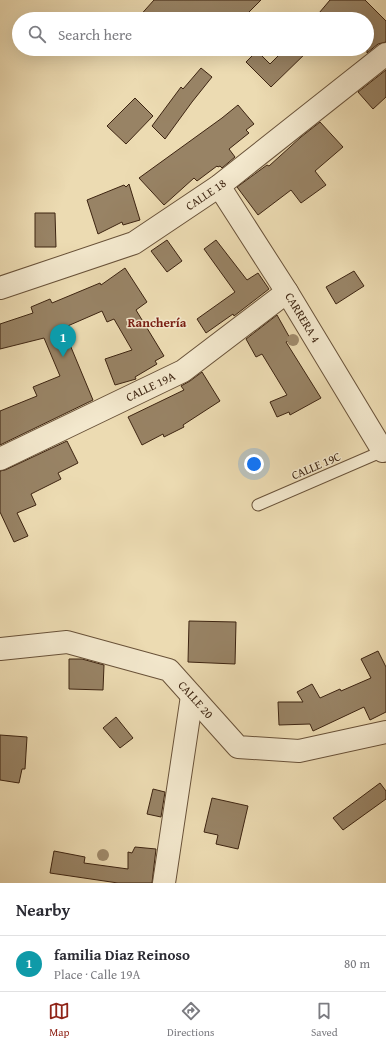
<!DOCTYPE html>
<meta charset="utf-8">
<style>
:root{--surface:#fff;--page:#f7f7f7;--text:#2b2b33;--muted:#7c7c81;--line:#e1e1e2;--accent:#8f2418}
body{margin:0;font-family:"Gentium Book Plus",serif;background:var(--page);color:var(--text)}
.you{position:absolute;left:254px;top:464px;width:14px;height:14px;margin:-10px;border:3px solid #fff;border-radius:50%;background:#1a73e8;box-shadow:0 0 0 6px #1a73e833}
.badge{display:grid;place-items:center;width:26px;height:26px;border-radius:50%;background:var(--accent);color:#fff;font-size:13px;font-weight:700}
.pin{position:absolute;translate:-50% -33px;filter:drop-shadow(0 1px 2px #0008)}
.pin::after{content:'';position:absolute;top:21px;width:14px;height:12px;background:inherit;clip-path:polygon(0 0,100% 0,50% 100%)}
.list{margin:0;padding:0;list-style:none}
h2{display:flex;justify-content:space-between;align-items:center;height:52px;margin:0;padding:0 16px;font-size:17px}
h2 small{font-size:13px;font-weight:400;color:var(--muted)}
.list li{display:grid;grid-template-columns:26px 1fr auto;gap:12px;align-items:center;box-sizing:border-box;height:56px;padding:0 16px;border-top:1px solid var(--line)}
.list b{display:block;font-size:15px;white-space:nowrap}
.list p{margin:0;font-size:13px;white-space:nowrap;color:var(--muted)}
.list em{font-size:13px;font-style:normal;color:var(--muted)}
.icon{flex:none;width:22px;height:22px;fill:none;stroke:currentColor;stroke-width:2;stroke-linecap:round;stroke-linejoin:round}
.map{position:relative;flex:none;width:386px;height:883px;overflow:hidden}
.search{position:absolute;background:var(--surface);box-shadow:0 4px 16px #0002;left:12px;right:12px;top:12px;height:44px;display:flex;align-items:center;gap:10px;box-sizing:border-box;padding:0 14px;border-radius:22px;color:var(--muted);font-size:15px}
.sheet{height:108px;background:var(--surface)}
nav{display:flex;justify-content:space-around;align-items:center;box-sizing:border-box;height:56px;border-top:1px solid var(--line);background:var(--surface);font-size:11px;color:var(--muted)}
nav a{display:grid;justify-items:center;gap:2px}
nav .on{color:var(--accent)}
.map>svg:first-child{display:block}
.building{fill:#988365;stroke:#3d2411}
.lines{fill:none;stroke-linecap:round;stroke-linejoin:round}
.lane-casing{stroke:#695239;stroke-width:13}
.street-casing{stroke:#695239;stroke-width:24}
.lane{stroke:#f3e8cd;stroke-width:11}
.street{stroke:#f3e8cd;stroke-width:22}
.tree{fill:#a08b6c}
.labels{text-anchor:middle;stroke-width:3;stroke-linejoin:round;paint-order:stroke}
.street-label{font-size:12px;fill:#3d2411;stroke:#f3e8cd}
.neighbourhood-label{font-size:13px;font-weight:bold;fill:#7a1f14;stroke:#f3e8cd}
</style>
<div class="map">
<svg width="386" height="883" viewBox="0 0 386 883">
<rect width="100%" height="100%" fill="#ecdbb2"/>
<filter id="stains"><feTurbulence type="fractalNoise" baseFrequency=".005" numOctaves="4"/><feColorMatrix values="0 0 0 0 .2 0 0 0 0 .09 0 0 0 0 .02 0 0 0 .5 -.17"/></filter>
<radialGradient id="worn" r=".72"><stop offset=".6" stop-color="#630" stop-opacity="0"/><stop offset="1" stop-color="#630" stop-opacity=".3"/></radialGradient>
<g class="building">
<polygon points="154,0 261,0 242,19 137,19"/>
<polygon points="330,0 365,0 386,21 386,42 378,44 367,53 367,19 314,19"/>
<polygon points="285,49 310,49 271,87 246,62 257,51 270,64"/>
<polygon points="201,68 212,77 192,102 165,139 152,126 181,87 183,89"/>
<polygon points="386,70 386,97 373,109 358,92"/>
<polygon points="135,98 153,116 126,144 107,126"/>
<polygon points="238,105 254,124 246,130 249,133 229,149 235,157 222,168 220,166 218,167 217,166 197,181 194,178 164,205 139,178 222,118"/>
<polygon points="320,122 343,147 315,171 326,185 301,203 291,190 258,215 237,187 267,165 269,166 301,137"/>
<polygon points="129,184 140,220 123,225 122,222 98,234 87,200 124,185 126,187"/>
<polygon points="35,213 55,213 56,247 35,247"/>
<polygon points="167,240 182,261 167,272 151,251"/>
<polygon points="216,240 247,280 258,273 269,289 234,316 233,314 206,333 197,319 235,292 204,249"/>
<polygon points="125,268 147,302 136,310 164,356 155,361 157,364 135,377 136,379 115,385 105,359 132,350 114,319 107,322 102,311 63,328 93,400 0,445 0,411 37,396 33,387 60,376 44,338 0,349 0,324 33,313 31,307 50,299 52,303 100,283 101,285"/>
<polygon points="354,271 364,286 336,304 326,287"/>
<polygon points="277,315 291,340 286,342 321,398 290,415 289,412 277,417 270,402 287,395 262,354 256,357 246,339"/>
<polygon points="202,372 220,401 183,425 184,427 164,437 163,434 142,445 128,417 184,390 181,386 190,381"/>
<polygon points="67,441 78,463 58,473 61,479 31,494 36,505 17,513 28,536 14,542 0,512 0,471 5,470"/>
<polygon points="189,621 236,622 235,664 188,662"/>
<polygon points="378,651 386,667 386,712 370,720 364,707 313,731 310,724 279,725 278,702 303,702 297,692 312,684 320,698 340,689 341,691 371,678 361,659"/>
<polygon points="69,659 82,659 104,665 103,690 69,689"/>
<polygon points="116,717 133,738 120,748 103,728"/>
<polygon points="0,735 27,737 25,769 22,769 19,783 0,780"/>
<polygon points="380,783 386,791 386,799 343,830 333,818"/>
<polygon points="153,789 165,792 161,817 147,814"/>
<polygon points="212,798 248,806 238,849 216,844 218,835 204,832"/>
<polygon points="135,847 156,849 152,883 118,883 50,873 54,851 85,857 84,863 128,869 128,852 132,853"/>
</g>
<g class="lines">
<defs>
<polyline id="lane" points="258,505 383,451"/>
<g id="street">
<path id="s1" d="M219 186 287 292 383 451"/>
<path id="s2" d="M0 288 134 243 219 186 386 54"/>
<path id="s3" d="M0 459 183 371 287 292"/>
<path id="s4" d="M0 649 67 642 169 670 238 747 299 751 386 732"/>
<polyline points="164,883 192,696"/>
</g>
</defs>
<use href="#lane" class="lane-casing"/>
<use href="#street" class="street-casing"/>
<use href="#lane" class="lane"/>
<use href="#street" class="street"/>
</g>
<g class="tree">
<circle cx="293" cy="340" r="6"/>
<circle cx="103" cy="855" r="6"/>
</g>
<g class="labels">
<g class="street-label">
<text dy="4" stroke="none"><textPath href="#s2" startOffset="228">CALLE 18</textPath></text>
<text dy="4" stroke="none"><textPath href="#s1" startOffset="156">CARRERA 4</textPath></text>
<text dy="4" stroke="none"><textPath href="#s3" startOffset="167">CALLE 19A</textPath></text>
<text transform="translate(316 466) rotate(-23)" y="4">CALLE 19C</text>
<text dy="4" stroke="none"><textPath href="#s4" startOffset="213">CALLE 20</textPath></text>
</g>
<g class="neighbourhood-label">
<text x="157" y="327">Ranchería</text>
</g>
</g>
<rect width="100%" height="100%" filter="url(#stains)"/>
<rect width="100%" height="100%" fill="url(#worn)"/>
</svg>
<div class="you"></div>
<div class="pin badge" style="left:63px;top:357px;background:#0f9aa8">1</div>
<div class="search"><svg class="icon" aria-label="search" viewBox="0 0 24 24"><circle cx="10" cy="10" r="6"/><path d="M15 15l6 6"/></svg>Search here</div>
</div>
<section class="sheet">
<h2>Nearby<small></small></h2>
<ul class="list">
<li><span class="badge" style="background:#0f9aa8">1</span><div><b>familia Diaz Reinoso</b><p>Place · Calle 19A</p></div><em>80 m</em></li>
</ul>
</section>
<nav>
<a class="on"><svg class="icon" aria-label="map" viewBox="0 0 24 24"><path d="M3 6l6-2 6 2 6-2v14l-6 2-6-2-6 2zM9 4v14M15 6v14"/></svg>Map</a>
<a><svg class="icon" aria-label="directions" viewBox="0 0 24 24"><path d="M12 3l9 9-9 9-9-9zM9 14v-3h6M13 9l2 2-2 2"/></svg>Directions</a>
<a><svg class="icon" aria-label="saved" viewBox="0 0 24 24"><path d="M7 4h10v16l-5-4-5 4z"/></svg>Saved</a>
</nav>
